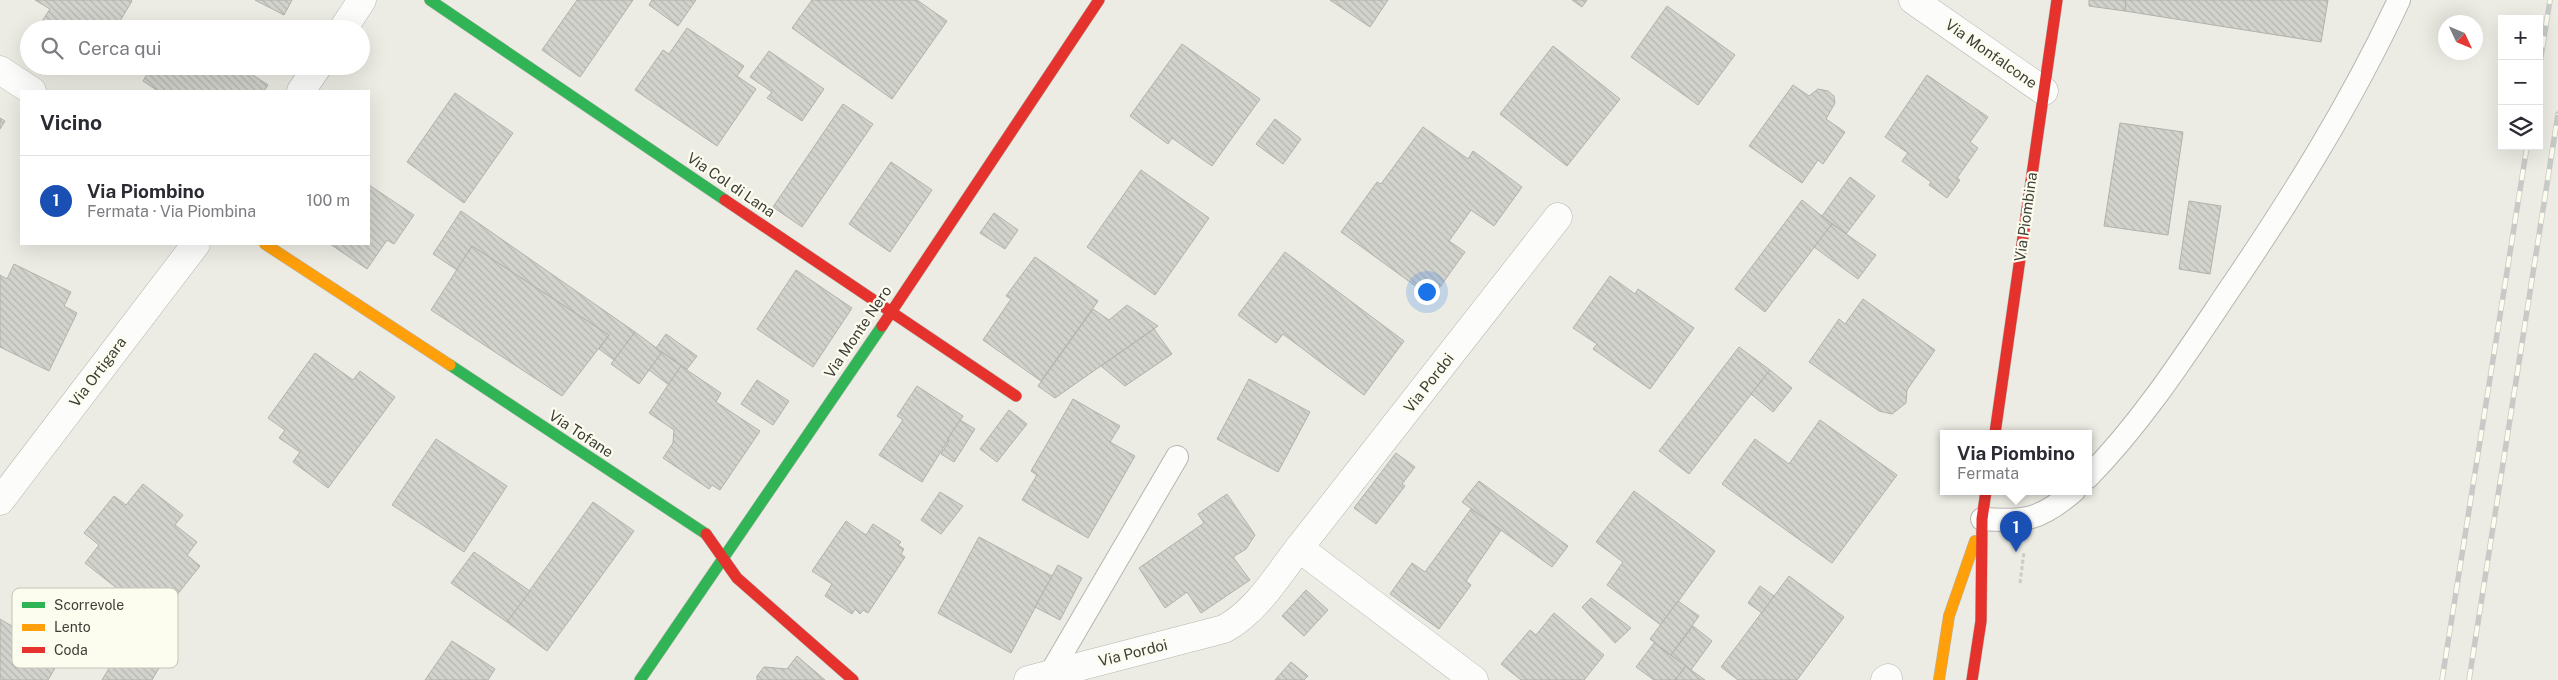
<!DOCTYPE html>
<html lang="it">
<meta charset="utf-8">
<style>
:root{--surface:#fff;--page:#f2f2f3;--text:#2b2b33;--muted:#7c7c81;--line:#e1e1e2;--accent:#2563eb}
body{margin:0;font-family:"Public Sans",sans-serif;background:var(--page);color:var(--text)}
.controls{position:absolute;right:15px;top:15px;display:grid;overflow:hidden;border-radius:0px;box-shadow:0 5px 20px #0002}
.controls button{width:45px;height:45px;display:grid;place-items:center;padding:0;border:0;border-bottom:1px solid var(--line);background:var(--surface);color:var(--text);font:25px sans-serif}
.compass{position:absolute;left:2438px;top:15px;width:45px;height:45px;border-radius:50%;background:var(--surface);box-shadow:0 5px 20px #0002;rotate:134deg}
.you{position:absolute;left:1426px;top:291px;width:18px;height:18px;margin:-12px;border:4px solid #fff;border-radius:50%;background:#1a73e8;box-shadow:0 0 0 8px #1a73e833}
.badge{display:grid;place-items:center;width:32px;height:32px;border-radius:50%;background:var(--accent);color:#fff;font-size:16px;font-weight:700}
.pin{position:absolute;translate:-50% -41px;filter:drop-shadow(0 1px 2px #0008)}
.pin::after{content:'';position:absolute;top:26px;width:18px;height:15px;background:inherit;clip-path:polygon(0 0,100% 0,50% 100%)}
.popup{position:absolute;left:1940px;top:430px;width:152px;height:65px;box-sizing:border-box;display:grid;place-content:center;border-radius:0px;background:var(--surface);filter:drop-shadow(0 1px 4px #0005);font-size:16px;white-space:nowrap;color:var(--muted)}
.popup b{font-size:19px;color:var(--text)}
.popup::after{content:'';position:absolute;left:50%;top:100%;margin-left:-10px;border:10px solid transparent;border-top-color:var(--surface)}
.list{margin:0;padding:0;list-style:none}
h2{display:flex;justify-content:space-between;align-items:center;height:65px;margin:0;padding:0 20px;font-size:21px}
h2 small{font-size:16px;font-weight:400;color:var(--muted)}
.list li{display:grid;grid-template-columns:32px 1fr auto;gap:15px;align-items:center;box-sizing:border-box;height:90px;padding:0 20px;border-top:1px solid var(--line)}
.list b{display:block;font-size:19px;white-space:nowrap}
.list p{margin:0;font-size:16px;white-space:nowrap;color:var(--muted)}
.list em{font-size:16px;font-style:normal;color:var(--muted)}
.icon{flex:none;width:28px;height:28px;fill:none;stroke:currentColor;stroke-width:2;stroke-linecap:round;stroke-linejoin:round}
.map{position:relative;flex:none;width:2558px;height:680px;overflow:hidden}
.search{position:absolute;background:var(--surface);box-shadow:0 5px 20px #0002;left:20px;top:20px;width:350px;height:55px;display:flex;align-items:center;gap:12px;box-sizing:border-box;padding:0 18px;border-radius:28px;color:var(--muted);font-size:19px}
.panel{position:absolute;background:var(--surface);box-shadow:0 5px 20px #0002;left:20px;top:90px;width:350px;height:155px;border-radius:0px}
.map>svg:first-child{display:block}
.building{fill:url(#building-back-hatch);stroke:#b2b2ac}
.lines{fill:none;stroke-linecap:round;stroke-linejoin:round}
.lane-casing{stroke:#b5b6af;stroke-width:24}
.street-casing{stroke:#b5b6af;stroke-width:29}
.fast-casing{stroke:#b5b6af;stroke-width:12}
.slow-casing{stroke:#b5b6af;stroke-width:12}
.jam-casing{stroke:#b5b6af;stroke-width:12}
.path{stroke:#cbcbc8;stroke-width:3;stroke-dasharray:4 2.5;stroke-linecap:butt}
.lane{stroke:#fcfcfb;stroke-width:22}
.street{stroke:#fcfcfb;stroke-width:28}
.fast{stroke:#30b455;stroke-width:11}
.slow{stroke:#ff9f0a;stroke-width:11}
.jam{stroke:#e5322d;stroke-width:11}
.rail-casing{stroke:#c9c9c7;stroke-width:5.5}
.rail{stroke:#fcfdef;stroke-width:4;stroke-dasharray:11;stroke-linecap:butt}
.labels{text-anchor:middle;stroke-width:4.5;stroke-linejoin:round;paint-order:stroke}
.street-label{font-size:15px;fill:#3d3e38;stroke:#fcfdef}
.key{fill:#fcfdef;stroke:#c3c4b8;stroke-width:1}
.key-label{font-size:14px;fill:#3d3e38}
</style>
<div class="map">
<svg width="2558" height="680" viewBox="0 0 2558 680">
<defs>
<pattern id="building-back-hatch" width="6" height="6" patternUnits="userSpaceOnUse" patternTransform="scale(1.25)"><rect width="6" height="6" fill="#d3d3cd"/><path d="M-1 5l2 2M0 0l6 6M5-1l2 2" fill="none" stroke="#b6b6b1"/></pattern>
</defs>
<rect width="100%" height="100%" fill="#ecece4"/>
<g class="building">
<polygon points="35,0 131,0 132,1 115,29 98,29 91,25 89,29 51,29 41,23 50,9"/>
<polygon points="255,0 292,0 284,15"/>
<polygon points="577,0 633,0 580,77 542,50"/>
<polygon points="652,0 696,0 678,26 649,5"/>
<polygon points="812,0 917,0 947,21 892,99 792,28"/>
<polygon points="1330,0 1388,0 1370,27"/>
<polygon points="1572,0 1587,0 1582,7"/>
<polygon points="2089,0 2126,0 2125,11 2089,6"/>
<polygon points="2126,0 2328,0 2321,42 2125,11"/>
<polygon points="1667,6 1735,55 1698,105 1631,57"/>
<polygon points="687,28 744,66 737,76 756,89 717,146 635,90 663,50 669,54"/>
<polygon points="1182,44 1260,99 1212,166 1172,138 1168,144 1130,116"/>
<polygon points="1553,46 1620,99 1567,166 1500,114"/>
<polygon points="769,51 824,89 802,121 767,98 772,92 750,77"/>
<polygon points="152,66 239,66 268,85 264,91 158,91 143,81"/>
<polygon points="1927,75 1988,117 1970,142 1978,148 1957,178 1960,180 1947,198 1929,185 1931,182 1902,161 1908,153 1885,137"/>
<polygon points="1793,85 1809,96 1818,89 1828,91 1834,96 1835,103 1826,119 1845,132 1823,164 1818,160 1802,183 1749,146"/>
<polygon points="455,93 513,133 464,203 407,162"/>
<polygon points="843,104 873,124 802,227 773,207"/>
<polygon points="0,118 5,121 0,129"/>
<polygon points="1275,119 1301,139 1283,164 1256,144"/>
<polygon points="2120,123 2183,132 2168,235 2104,226"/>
<polygon points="1423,127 1468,159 1473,151 1522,187 1494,226 1471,210 1449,241 1465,252 1432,298 1341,232 1377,182 1381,184"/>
<polygon points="891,162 932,190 890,252 849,224"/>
<polygon points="1141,170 1209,218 1155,295 1087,247"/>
<polygon points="1850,177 1875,196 1846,234 1822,216"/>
<polygon points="369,185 414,215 394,244 387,240 367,269 330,244 369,244"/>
<polygon points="1802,200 1832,224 1765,312 1735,289"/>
<polygon points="2189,201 2221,206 2210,274 2179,269"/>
<polygon points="461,211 635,332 614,360 599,349 609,335 472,246 457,270 433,254"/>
<polygon points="994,213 1018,230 1005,249 980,233"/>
<polygon points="1832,224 1876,255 1858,279 1814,247"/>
<polygon points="472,246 609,335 562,396 431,310"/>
<polygon points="1285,252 1404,341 1364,395 1283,334 1276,343 1238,315"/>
<polygon points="1035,257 1098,301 1041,381 983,340 1011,299 1006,296"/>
<polygon points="14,264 71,292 64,306 77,313 49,371 0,347 0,275 7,279"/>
<polygon points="796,270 852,308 813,367 757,329"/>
<polygon points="1610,276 1635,294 1638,289 1694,328 1650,389 1593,349 1597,344 1573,328"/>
<polygon points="1863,299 1935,350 1907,390 1906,403 1892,414 1879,411 1809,362 1839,319 1845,324"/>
<polygon points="1127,305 1158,326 1055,398 1038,386 1093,309 1109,320"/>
<polygon points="1154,329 1172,354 1125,386 1101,366"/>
<polygon points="635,332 662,352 639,384 611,364"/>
<polygon points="666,334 697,356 687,369 656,348"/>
<polygon points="1739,347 1770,370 1689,474 1659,451"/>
<polygon points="662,352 681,366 669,385 649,370"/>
<polygon points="315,353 353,380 360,371 395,397 328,488 293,462 300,452 279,438 285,430 268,418"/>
<polygon points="681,366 721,393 716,402 760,431 720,490 712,485 709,489 663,458 673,443 674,430 649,413"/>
<polygon points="1770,370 1792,388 1773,412 1751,394"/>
<polygon points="1249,379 1310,412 1278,472 1217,439"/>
<polygon points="757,380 789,401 773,425 741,404"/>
<polygon points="917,386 963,416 922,482 879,455 903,420 897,416"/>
<polygon points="1073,399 1120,426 1110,442 1135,456 1088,538 1022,500 1037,475 1031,471"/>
<polygon points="1009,410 1027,424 997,462 980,449"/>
<polygon points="960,420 975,429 954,462 941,454 949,441 947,440"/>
<polygon points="1820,420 1897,475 1832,563 1722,484 1755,439 1789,464"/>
<polygon points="436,439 507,486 464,552 392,505"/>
<polygon points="1396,453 1415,467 1402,484 1405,486 1376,524 1354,508"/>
<polygon points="1479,481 1568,546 1552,567 1462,502"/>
<polygon points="143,484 183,515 175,525 197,542 187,555 200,566 157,620 85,563 99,545 84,533 114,496 126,505"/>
<polygon points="1634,491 1715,551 1661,625 1607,585 1623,562 1596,542"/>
<polygon points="940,492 963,506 941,534 921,520"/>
<polygon points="1227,494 1255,535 1246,549 1233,557 1250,580 1201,613 1187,592 1165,608 1139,568 1204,523 1198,514"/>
<polygon points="593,502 634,531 547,651 507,622"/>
<polygon points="1471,509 1501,530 1466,581 1471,585 1439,629 1390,594 1412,563 1425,572"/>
<polygon points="846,521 866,535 873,524 901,542 898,545 904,549 901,554 905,557 868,613 863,610 860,614 855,609 852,614 825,596 832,584 812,571"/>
<polygon points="979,537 1052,576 1011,653 938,613"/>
<polygon points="474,552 530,591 507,622 451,583"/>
<polygon points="1058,565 1082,578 1060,620 1035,607"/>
<polygon points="1789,576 1844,617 1797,680 1738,680 1721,667"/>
<polygon points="1760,586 1774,596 1762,613 1748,603"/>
<polygon points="1306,590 1328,610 1304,636 1282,616"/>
<polygon points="1591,598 1631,628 1615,643 1582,607"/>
<polygon points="1678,601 1699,616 1671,655 1650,639"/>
<polygon points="1554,613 1604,655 1584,680 1521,680 1501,664 1530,630 1536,635"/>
<polygon points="0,619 62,656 48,680 0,680"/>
<polygon points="1693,626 1712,641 1691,670 1671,655"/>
<polygon points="129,635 164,659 152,680 102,680"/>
<polygon points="452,641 495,669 488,680 425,680"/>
<polygon points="1654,643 1686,666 1675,680 1654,680 1636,667"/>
<polygon points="797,656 825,680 757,680 757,676 764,667 787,669"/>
<polygon points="1291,662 1308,676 1304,680 1275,680"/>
<polygon points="1686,666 1691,670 1705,680 1675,680"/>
</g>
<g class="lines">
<defs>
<g id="lane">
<path d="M2088 477C2142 422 2184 357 2227 293 2291 199 2351 103 2399 0"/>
<path d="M1982 519C2026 522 2040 520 2074 491"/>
<polyline points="1050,674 1177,457"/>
</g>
<g id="street">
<polyline points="1913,0 2044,91"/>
<polyline points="343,29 362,0"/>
<polyline points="0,70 32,91"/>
<polyline points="301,91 318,66"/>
<polyline points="0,501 196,244"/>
<path d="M1028 680 1224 629C1257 611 1277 576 1299 548"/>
<polyline points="1474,680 1299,548 1558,217"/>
<polyline points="1885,680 1888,678"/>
</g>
<g id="fast">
<polyline points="430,0 725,200"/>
<polyline points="450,365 706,534"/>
<polyline points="640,680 882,326"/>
</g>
<g id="slow">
<polyline points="265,244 450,365"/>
<polyline points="1939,680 1949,616 1975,541"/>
</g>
<g id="jam">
<polyline points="725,200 1016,396"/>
<polyline points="882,326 1099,0"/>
<polyline points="1995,433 2057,0"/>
<polyline points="706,534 737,578 853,680"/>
<polyline points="1972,680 1981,621 1982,519 1986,491"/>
</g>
</defs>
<use href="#lane" class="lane-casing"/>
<use href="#street" class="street-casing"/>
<use href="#fast" class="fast-casing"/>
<use href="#slow" class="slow-casing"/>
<use href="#jam" class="jam-casing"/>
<polyline class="path" points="2020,583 2024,552"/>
<use href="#lane" class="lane"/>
<use href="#street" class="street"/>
<use href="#fast" class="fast"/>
<use href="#slow" class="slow"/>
<use href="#jam" class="jam"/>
<defs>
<g id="rail">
<polyline points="2539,69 2550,0"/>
<polyline points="2442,680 2527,146"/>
<polyline points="2469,680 2558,114"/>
</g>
</defs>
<use href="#rail" class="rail-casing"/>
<use href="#rail" class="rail"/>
</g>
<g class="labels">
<g class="street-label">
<text transform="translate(1991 54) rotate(35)" y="5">Via Monfalcone</text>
<text transform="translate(731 185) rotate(34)" y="5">Via Col di Lana</text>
<text transform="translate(2026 217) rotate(-82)" y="5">Via Piombina</text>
<text transform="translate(858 332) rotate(-56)" y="5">Via Monte Nero</text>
<text transform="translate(98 372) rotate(-53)" y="5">Via Ortigara</text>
<text transform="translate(1429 383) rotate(-52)" y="5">Via Pordoi</text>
<text transform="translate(581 434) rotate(33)" y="5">Via Tofane</text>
<text transform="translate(1133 653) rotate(-14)" y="5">Via Pordoi</text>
</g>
</g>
<rect x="12" y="588" width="166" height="80" rx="8" class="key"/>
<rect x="22" y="602" width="23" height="6" fill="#30b455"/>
<rect x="22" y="624" width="23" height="7" fill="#ff9f0a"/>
<rect x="22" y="647" width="23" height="6" fill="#e5322d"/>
<g class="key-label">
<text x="54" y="610">Scorrevole</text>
<text x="54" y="632">Lento</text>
<text x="54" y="655">Coda</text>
</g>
</svg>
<div class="controls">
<button>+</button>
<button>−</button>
<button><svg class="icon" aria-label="layers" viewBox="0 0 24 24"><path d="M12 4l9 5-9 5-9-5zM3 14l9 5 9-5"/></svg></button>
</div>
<svg class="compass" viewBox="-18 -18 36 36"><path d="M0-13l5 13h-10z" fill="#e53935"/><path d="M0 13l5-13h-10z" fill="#7c7c81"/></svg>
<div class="you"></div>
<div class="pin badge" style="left:2016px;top:552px;background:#1a4fb4">1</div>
<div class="popup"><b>Via Piombino</b>Fermata</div>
<div class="search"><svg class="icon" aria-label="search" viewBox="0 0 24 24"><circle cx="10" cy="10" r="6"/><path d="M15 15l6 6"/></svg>Cerca qui</div>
<section class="panel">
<h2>Vicino<small></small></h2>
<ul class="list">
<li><span class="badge" style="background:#1a4fb4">1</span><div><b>Via Piombino</b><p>Fermata · Via Piombina</p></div><em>100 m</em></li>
</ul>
</section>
</div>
